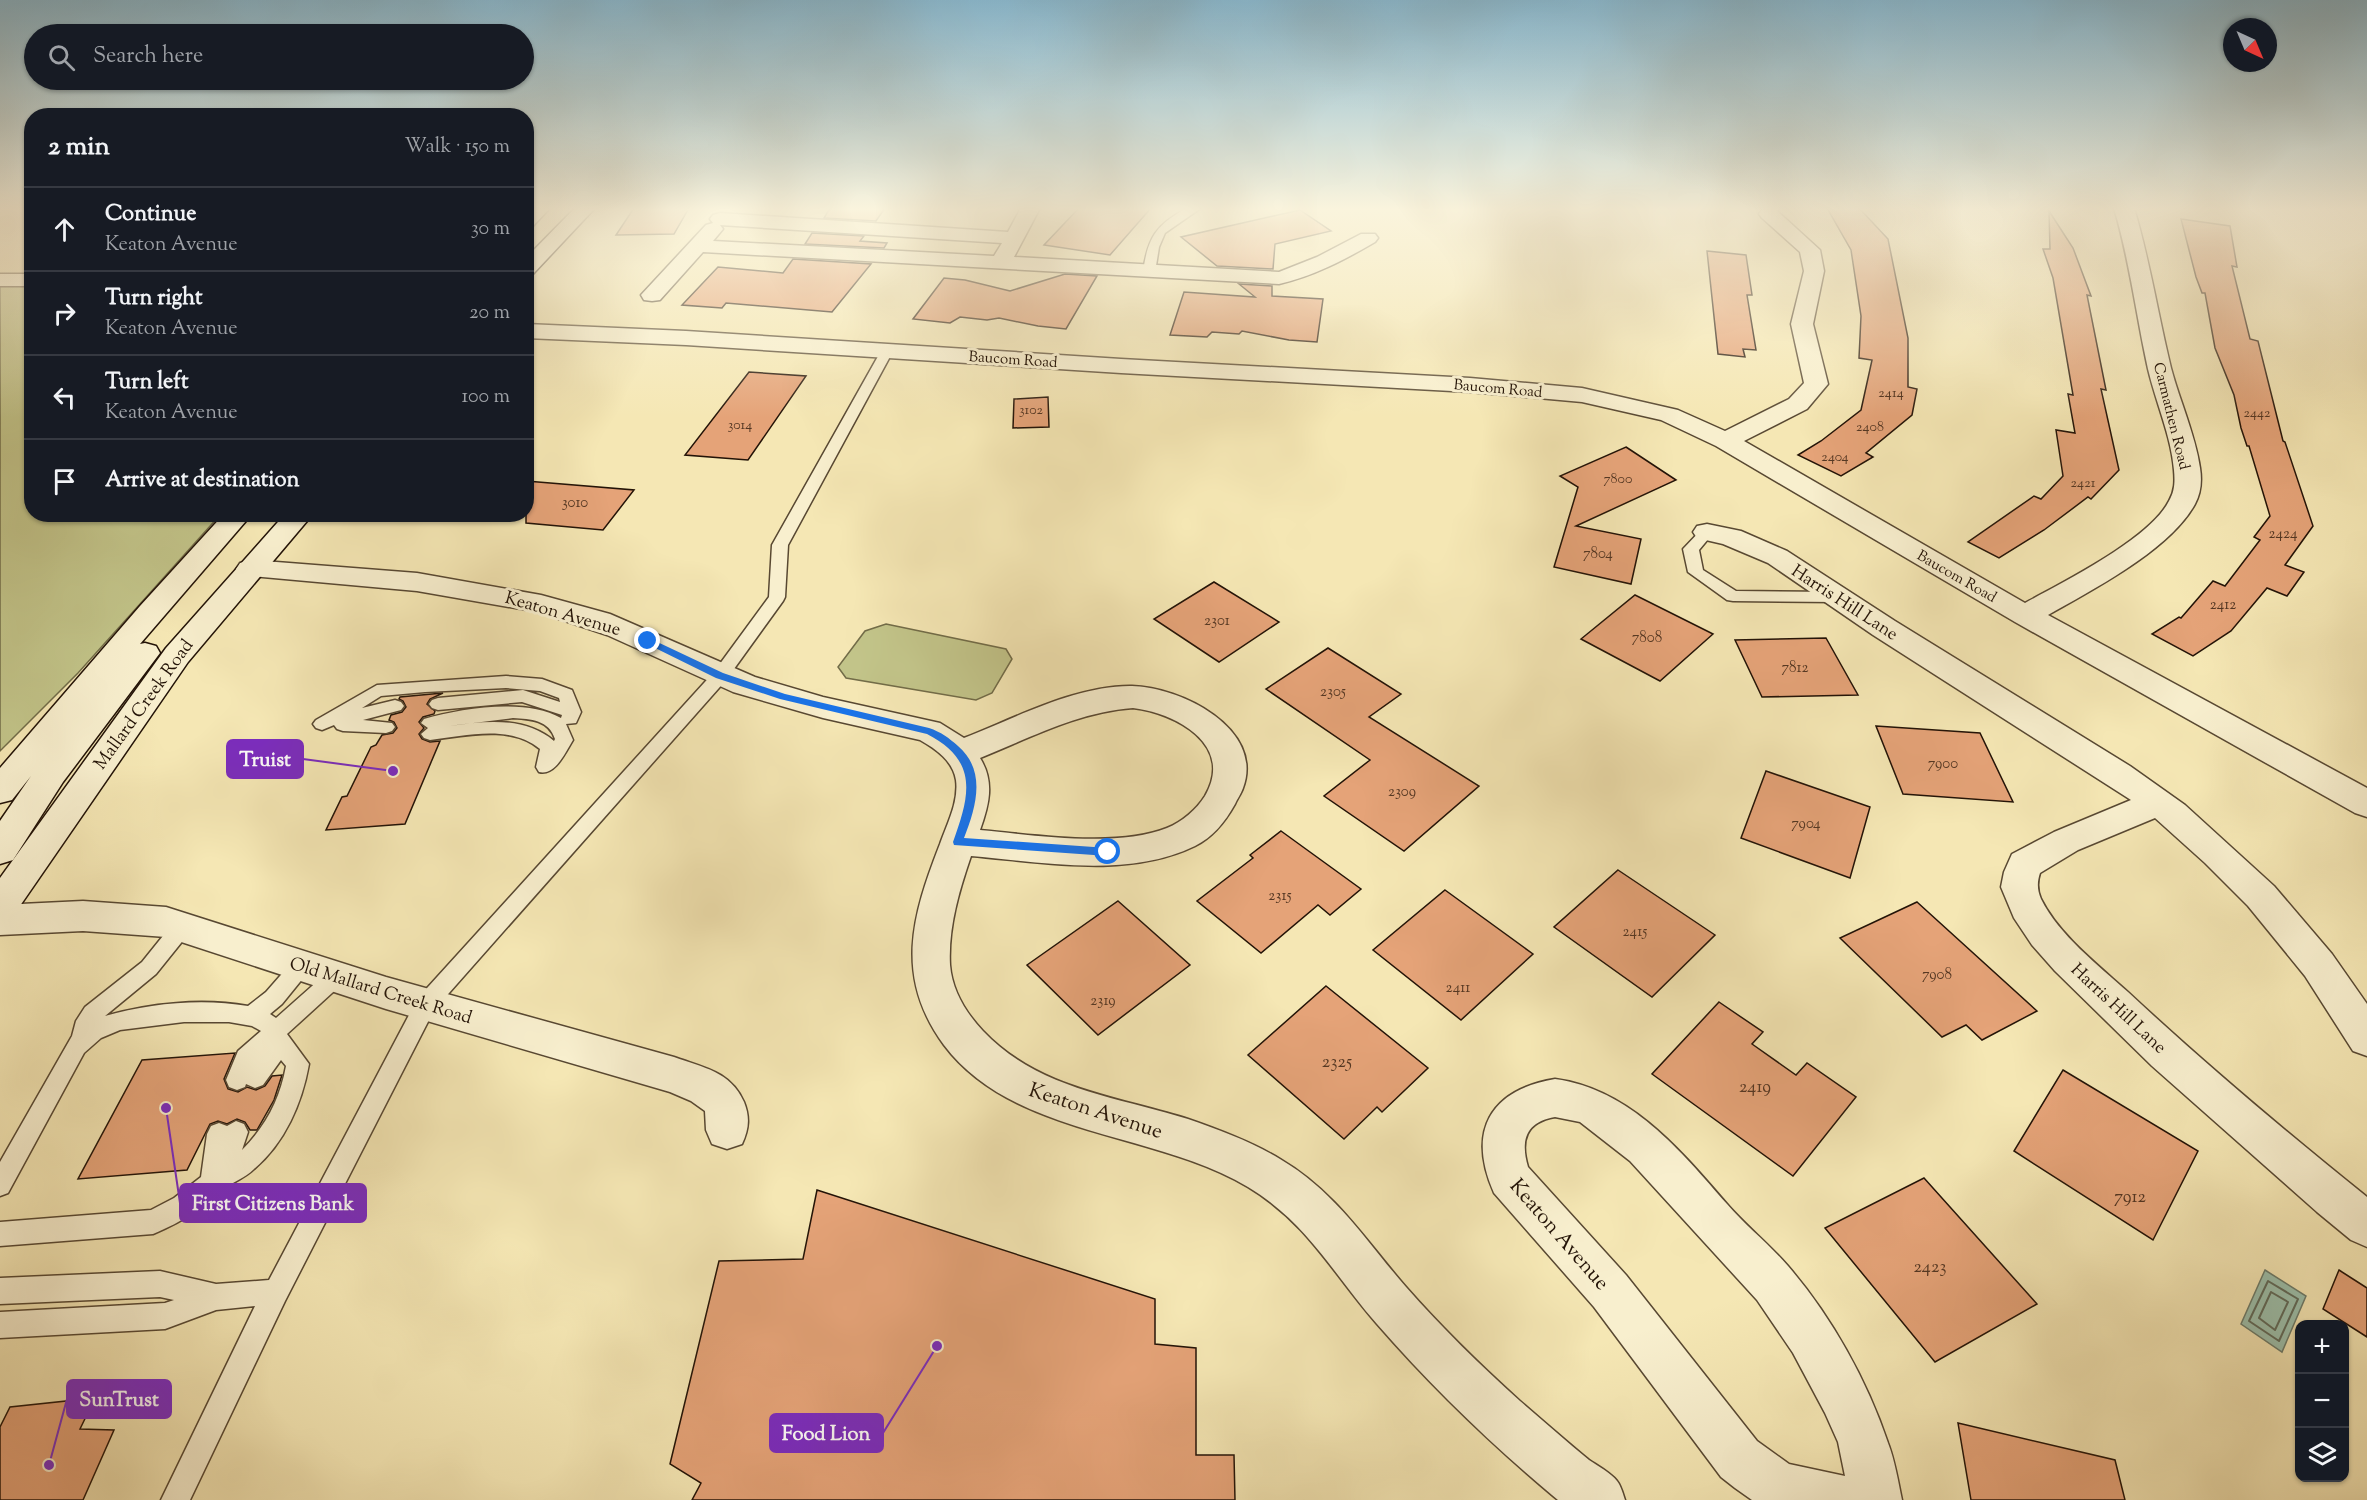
<!DOCTYPE html>
<meta charset="utf-8">
<style>
:root{--surface:#171b24;--page:#20242c;--text:#f1f3f6;--muted:#9ea1a6;--line:#363941}
body{margin:0;font-family:"Sorts Mill Goudy",serif;background:var(--page);color:var(--text)}
.controls{position:absolute;right:18px;bottom:18px;display:grid;overflow:hidden;border-radius:12px;box-shadow:0 2px 4px #0004}
.controls button{width:54px;height:54px;display:grid;place-items:center;padding:0;border:0;border-bottom:2px solid var(--line);background:var(--surface);color:var(--text);font:30px sans-serif}
.compass{position:absolute;left:2223px;top:18px;width:54px;height:54px;border-radius:50%;background:var(--surface);box-shadow:0 2px 4px #0004;rotate:136deg}
.stop{position:absolute;width:18px;height:18px;margin:-14px;border:4px solid #1a73e8;border-radius:50%;background:#fff}
.stop.end{background:#1a73e8;border-color:#fff;box-shadow:0 2px 6px #0008}
.list{margin:0;padding:0;list-style:none}
h2{display:flex;justify-content:space-between;align-items:center;height:78px;margin:0;padding:0 24px;font-size:26px}
h2 small{font-size:20px;font-weight:400;color:var(--muted)}
.list li{display:grid;grid-template-columns:39px 1fr auto;gap:18px;align-items:center;box-sizing:border-box;height:84px;padding:0 24px;border-top:2px solid var(--line)}
.list b{display:block;font-size:22px;white-space:nowrap}
.list p{margin:0;font-size:20px;white-space:nowrap;color:var(--muted)}
.list em{font-size:20px;font-style:normal;color:var(--muted)}
.icon{flex:none;width:33px;height:33px;fill:none;stroke:currentColor;stroke-width:2;stroke-linecap:round;stroke-linejoin:round}
.map{position:relative;flex:none;width:2367px;height:1500px;overflow:hidden}
.search{position:absolute;background:var(--surface);box-shadow:0 2px 4px #0004;left:24px;top:24px;width:510px;height:66px;display:flex;align-items:center;gap:15px;box-sizing:border-box;padding:0 21px;border-radius:33px;color:var(--muted);font-size:22px}
.panel{position:absolute;background:var(--surface);box-shadow:0 2px 4px #0004;left:24px;top:108px;width:510px;height:414px;border-radius:24px}
.map>svg:first-child{display:block}
.green{fill:#c2c489;stroke:#726c48;stroke-width:1.5}
.water{fill:#9cc0ac;stroke:#6c7b6a;stroke-width:1.5}
.lines{fill:none;stroke-linecap:round;stroke-linejoin:round}
.shore{stroke:#606a5a;stroke-width:2}
.building{fill:#e5a378;stroke:#231307;stroke-width:1.5}
.service-casing{stroke:#584832;stroke-width:3}
.minor-casing{stroke:#584832;stroke-width:3}
.tertiary-casing{stroke:#584832;stroke-width:3}
.secondary-casing{stroke:#231307;stroke-width:3}
.service{fill:#f8efce;fill-rule:evenodd}
.minor{fill:#f8efce;fill-rule:evenodd}
.tertiary{fill:#f8efce;fill-rule:evenodd}
.secondary{fill:#f8efce;fill-rule:evenodd}
.route{fill:#1a73e8}
.labels{text-anchor:middle;stroke-width:6;stroke-linejoin:round;paint-order:stroke}
.far-number-label{font-size:14px;fill:#543723}
.far-street-label{font-size:15px;fill:#231307;stroke:#f8efce}
.number-label{font-size:15px;fill:#543723}
.street-label{font-size:18px;fill:#231307;stroke:#f8efce}
.near-number-label{font-size:18px;fill:#543723}
.near-street-label{font-size:21px;fill:#231307;stroke:#f8efce}
.leader{fill:none;stroke:#7b2cbf;stroke-width:2}
.callout-dot{fill:#7b2cbf;stroke:#f8efce;stroke-width:2}
.callout{fill:#7b2cbf;stroke:#7b2cbf;stroke-width:2}
.callout-label{font-size:20px;text-anchor:middle;font-weight:bold;fill:#fff}
</style>
<div class="map">
<svg width="2367" height="1500" viewBox="0 0 2367 1500">
<rect width="100%" height="100%" fill="#f5e7b4"/>
<filter id="stains"><feTurbulence type="fractalNoise" baseFrequency=".00333" numOctaves="4"/><feColorMatrix values="0 0 0 0 .2 0 0 0 0 .09 0 0 0 0 .02 0 0 0 .5 -.17"/></filter>
<radialGradient id="worn" r=".72"><stop offset=".6" stop-color="#630" stop-opacity="0"/><stop offset="1" stop-color="#630" stop-opacity=".3"/></radialGradient>
<g class="green">
<polygon points="0,285 31,285 32,514 220,515 78,673 0,751"/>
<polygon points="886,624 1006,649 1012,659 992,693 976,700 846,678 838,667 865,631"/>
</g>
<polygon class="water" points="2265,1270 2306,1296 2282,1352 2241,1324"/>
<g class="lines">
<g class="shore">
<polygon points="2268,1281 2298,1299 2279,1341 2249,1321"/>
<polygon points="2271,1292 2288,1302 2275,1330 2259,1318"/>
</g>
</g>
<g class="building">
<polygon points="634,208 689,208 674,234 616,235"/>
<polygon points="830,208 885,208 876,221 824,218"/>
<polygon points="1079,208 1151,208 1110,255 1044,245"/>
<polygon points="1827,208 1859,208 1888,239 1908,338 1908,387 1917,389 1912,415 1866,453 1873,457 1841,476 1798,455 1821,441 1861,410 1872,360 1859,358 1861,316 1851,250"/>
<polygon points="1300,210 1331,231 1275,244 1273,269 1217,266 1181,237"/>
<polygon points="2049,211 2073,248 2091,296 2087,295 2106,390 2101,389 2119,470 2091,499 2088,497 2044,530 1999,558 1968,542 2034,496 2041,499 2063,476 2056,430 2075,433 2068,394 2073,395 2053,278 2043,249 2050,249"/>
<polygon points="2181,219 2230,226 2237,267 2232,266 2250,339 2258,341 2283,441 2285,442 2313,526 2285,565 2304,572 2287,596 2267,588 2231,631 2193,656 2152,634 2179,617 2181,618 2213,581 2225,586 2260,540 2254,537 2270,516 2249,446 2247,446 2241,428 2234,395 2215,348 2205,293 2202,293 2196,277"/>
<polygon points="812,233 864,236 860,241 887,243 884,248 805,244"/>
<polygon points="1707,251 1746,255 1752,295 1747,295 1756,350 1743,349 1745,357 1718,354"/>
<polygon points="793,259 871,264 832,312 726,303 722,308 682,305 718,267 783,273"/>
<polygon points="1065,274 1097,276 1066,329 1038,326 999,318 987,320 960,317 950,323 913,319 944,278 965,280 1010,291"/>
<polygon points="1239,284 1272,286 1272,296 1323,299 1317,342 1289,340 1242,331 1239,334 1212,332 1207,337 1170,335 1184,292 1255,297"/>
<polygon points="749,372 806,376 748,460 685,455"/>
<polygon points="1048,397 1049,427 1013,428 1014,399"/>
<polygon points="1626,447 1676,480 1576,526 1641,539 1631,584 1554,567 1578,487 1560,476"/>
<polygon points="526,481 634,490 603,530 526,523"/>
<polygon points="1214,582 1279,622 1219,662 1154,619"/>
<polygon points="1635,595 1713,634 1660,681 1581,639"/>
<polygon points="1826,638 1858,695 1762,697 1735,640"/>
<polygon points="1328,648 1401,694 1369,717 1479,786 1404,851 1324,796 1370,760 1266,689"/>
<polygon points="443,693 430,699 427,704 435,711 434,714 423,717 419,722 424,728 419,734 422,739 430,742 440,741 405,824 326,830 342,797 347,796 371,747 376,745 382,735 393,733 397,728 394,722 389,720 391,715 402,712 406,707 403,701 399,699 400,697"/>
<polygon points="1876,726 1980,733 2013,802 1903,794"/>
<polygon points="1766,771 1870,807 1850,878 1741,838"/>
<polygon points="1281,831 1361,889 1330,915 1318,905 1261,953 1197,901 1253,858 1250,855"/>
<polygon points="1618,870 1715,935 1652,997 1554,927"/>
<polygon points="1445,890 1533,954 1461,1020 1373,950"/>
<polygon points="1118,901 1190,965 1098,1035 1027,965"/>
<polygon points="1917,902 2037,1011 1982,1040 1966,1025 1942,1037 1840,938"/>
<polygon points="1326,986 1428,1068 1382,1112 1377,1107 1344,1139 1248,1055"/>
<polygon points="1719,1002 1763,1032 1752,1044 1796,1075 1807,1063 1856,1097 1793,1176 1652,1074"/>
<polygon points="235,1053 224,1079 228,1089 238,1092 247,1087 256,1090 265,1086 272,1076 282,1075 274,1100 257,1130 250,1130 245,1122 237,1119 227,1124 218,1121 210,1124 187,1170 78,1179 142,1060"/>
<polygon points="2063,1070 2198,1151 2153,1240 2014,1151"/>
<polygon points="1924,1178 2037,1304 1935,1362 1825,1228"/>
<polygon points="817,1190 1155,1299 1155,1344 1196,1348 1196,1455 1234,1455 1235,1500 692,1500 701,1483 670,1464 719,1261 803,1259"/>
<polygon points="2339,1270 2367,1288 2367,1337 2323,1309"/>
<polygon points="95,1398 80,1429 114,1430 83,1500 0,1500 0,1427 10,1407"/>
<polygon points="1958,1423 2115,1460 2125,1500 1971,1500"/>
</g>
<g class="lines">
<defs>
<g id="service">
<path d="M1187 208H1201L1165 233 1159 247 1155 272 1149 275 1145 274 1143 272C1148 237 1156 225 1187 208Z"/>
<polygon points="887,347 893,351 788,545 785,597 783,601 726,680 434,1010 285,1301 190,1500 161,1500 255,1306 216,1310 165,1329 0,1338 0,1312 165,1303 174,1300 160,1297 0,1304 0,1278 160,1271 216,1284 269,1280 418,998 714,672 769,597 772,545 881,351"/>
<polygon points="1707,528 1714,532 1699,550 1703,570 1736,591 1837,592 1845,597 1837,602 1733,601 1727,600 1688,572 1683,549 1702,529"/>
<path d="M506 676 542 679 572 690 581 712 576 723 566 724 573 740C565 753 555 776 539 772L536 767 540 749C510 724 465 736 430 740L424 738 421 734 428 728 421 723 424 719C463 708 525 698 561 718L562 715 522 702 438 710 432 708 429 704 432 700 438 698 523 690 560 702 559 698 540 691 506 688 425 692 381 696 362 708 395 700 401 702 404 706 401 710 363 720 392 723 395 727 392 731 386 733 343 731 337 729 334 725 322 730 316 728 313 724 316 720 377 685ZM513 718C531 719 549 720 555 739L554 741C524 716 485 721 449 726Z"/>
<path d="M182 919 189 921 192 927 189 933 156 974 105 1016C149 1003 203 998 248 1006L266 992 294 960 301 957 308 960 311 966 308 972 282 1004 270 1014 276 1018 329 971 336 968 343 971 347 977 343 983 287 1034 309 1064C302 1103 285 1143 254 1169 245 1178 233 1182 223 1189 213 1195 204 1205 194 1212 182 1221 167 1228 153 1234L0 1246V1222L151 1210 174 1198 201 1177 207 1134 211 1126 219 1123 227 1126 236 1121 244 1124 248 1132 242 1150C266 1126 280 1099 286 1066L281 1060 263 1085 255 1088 246 1084 245 1087 237 1090 229 1087 226 1080 238 1051 261 1031 252 1026 229 1022H184L120 1030 101 1038 84 1053 8 1193 0 1196V1162L72 1036 76 1021 85 1007 142 962 175 921Z"/>
</g>
<g id="minor">
<path d="M1021 208H1040L1014 257 1279 272 1317 257 1361 234H1375L1378 238 1375 242C1344 260 1314 276 1279 284L703 252 660 300 652 301 644 300 641 295 706 225 713 223 710 219 713 215 720 213 1008 232ZM720 225 1002 243 994 256 713 241 723 229Z"/>
<path d="M1768 208 1776 210 1820 250 1824 271 1813 324 1828 384 1807 409 1744 441 2025 603C2063 582 2150 539 2169 501 2175 491 2175 481 2174 470 2171 435 2156 403 2148 369 2136 315 2130 261 2114 208H2134C2150 261 2158 315 2171 368 2180 402 2195 434 2200 468 2202 481 2201 493 2195 504 2170 550 2092 590 2048 615L2367 788V817L2355 813 2015 622 1716 446 1661 420 1582 402 1470 392 1121 373 686 345 526 338V324L686 331 1121 359 1470 378 1582 388 1678 410 1725 431 1789 399 1804 383 1791 324 1804 271 1800 252 1762 218 1759 214 1762 210Z"/>
<path d="M1707 524 1741 531 1787 551 1895 621 2130 766 2185 805 2274 886 2332 954 2367 1004V1056L2353 1051 2305 976 2248 906 2205 863 2155 818 2078 850 2040 873C2037 882 2037 890 2041 899 2059 935 2098 965 2128 992 2205 1064 2285 1131 2367 1197V1247L2351 1240 2317 1212 2152 1066 2055 971 2032 945 2014 918 2001 887 2004 872 2012 854 2054 832 2131 800 1873 635 1768 563 1723 544 1697 538 1693 532 1697 526Z"/>
<path d="M250 560 417 573 541 595 610 614 755 677 823 697 940 723 964 738C1015 718 1077 685 1132 686 1180 687 1265 728 1243 788 1241 794 1237 799 1235 804 1225 822 1213 837 1195 846 1127 879 1042 862 971 856 959 891 948 928 950 965 952 990 966 1013 983 1031 1038 1089 1115 1096 1188 1119 1220 1130 1252 1142 1280 1159 1336 1192 1365 1240 1406 1287 1442 1328 1480 1365 1520 1401 1543 1421 1566 1441 1589 1460 1598 1466 1611 1473 1617 1481 1621 1486 1623 1494 1625 1500H1558L1552 1495C1489 1442 1431 1386 1377 1324 1333 1274 1308 1223 1248 1187 1155 1131 1013 1137 944 1045 894 977 912 916 940 844 947 824 959 802 956 780 953 761 936 749 920 740L823 718 733 692 607 635 538 612 417 591 240 575 236 569 240 563ZM1133 708C1175 713 1235 744 1205 796 1197 809 1182 822 1167 828 1117 848 1034 835 980 830 989 805 995 782 980 758 1030 738 1078 712 1133 708Z"/>
<path d="M83 901 166 907 386 977 674 1057C704 1068 730 1071 744 1102 750 1117 749 1129 742 1144L727 1149 712 1144 706 1130 705 1111 691 1101 670 1092 386 1009 166 937 83 931 0 935V905Z"/>
<path d="M1555 1079C1630 1089 1681 1151 1727 1204 1746 1226 1769 1244 1788 1266 1831 1316 1867 1380 1888 1443 1895 1461 1898 1481 1902 1500H1752L1735 1488 1721 1477 1594 1307 1494 1193C1467 1132 1489 1090 1555 1079ZM1555 1117 1580 1122 1630 1161 1757 1300 1793 1353 1825 1413 1838 1442 1845 1476 1789 1464 1757 1441 1626 1275 1528 1167C1520 1140 1526 1122 1555 1117Z"/>
</g>
<rect id="tertiary" x="0" y="274" width="32" height="12"/>
<g id="secondary">
<polygon points="529,208 550,208 533,226 526,228 526,211"/>
<polygon points="575,208 595,208 533,274 526,276 526,258"/>
<polygon points="224,514 252,514 140,644 145,643 156,646 160,653 63,782 13,860 0,864 0,821 31,776 12,800 0,803 0,768 140,606"/>
<polygon points="285,514 313,514 188,662 13,916 0,921 0,878 166,648"/>
</g>
</defs>
<use href="#service" class="service-casing"/>
<use href="#minor" class="minor-casing"/>
<use href="#tertiary" class="tertiary-casing"/>
<use href="#secondary" class="secondary-casing"/>
<use href="#service" class="service"/>
<use href="#minor" class="minor"/>
<use href="#tertiary" class="tertiary"/>
<use href="#secondary" class="secondary"/>
</g>
<linearGradient id="sky" x2="0" y2="1"><stop stop-color="#89b9d0"/><stop offset="0.5" stop-color="#faf4dd"/><stop offset="1" stop-color="#faf4dd" stop-opacity="0"/></linearGradient>
<rect width="2367" height="418" fill="url(#sky)"/>
<path class="route" d="M645 639H651L723 673 785 694 929 728C941 732 949 738 958 746 987 771 976 807 964 838L1108 848 1113 852 1108 856 954 845 953 842C970 795 979 761 927 734L780 699 716 678 645 643Z"/>
<g class="labels">
<g class="far-number-label">
<text x="1891" y="397">2414</text>
<text x="1031" y="414">3102</text>
<text x="2257" y="417">2442</text>
<text x="740" y="429">3014</text>
<text x="1870" y="431">2408</text>
<text x="1835" y="461">2404</text>
<text x="1618" y="483">7800</text>
<text x="2083" y="487">2421</text>
</g>
<g class="far-street-label">
<text transform="translate(1013 359) rotate(4)" y="5">Baucom Road</text>
<text transform="translate(1498 388) rotate(5)" y="5">Baucom Road</text>
<text transform="translate(2172 416) rotate(76)" y="5">Carmathen Road</text>
<text transform="translate(1957 576) rotate(30)" y="5">Baucom Road</text>
</g>
<g class="number-label">
<text x="575" y="507">3010</text>
<text x="2283" y="538">2424</text>
<text x="1598" y="558">7804</text>
<text x="2223" y="609">2412</text>
<text x="1217" y="625">2301</text>
<text x="1647" y="642">7808</text>
<text x="1795" y="672">7812</text>
<text x="1333" y="696">2305</text>
<text x="1943" y="768">7900</text>
<text x="1402" y="796">2309</text>
<text x="1806" y="828">7904</text>
<text x="1280" y="900">2315</text>
<text x="1635" y="936">2415</text>
<text x="1937" y="979">7908</text>
<text x="1458" y="992">2411</text>
<text x="1103" y="1005">2319</text>
</g>
<g class="street-label">
<text transform="translate(1845 602) rotate(33)" y="6">Harris Hill Lane</text>
<text transform="translate(563 613) rotate(16)" y="6">Keaton Avenue</text>
<text transform="translate(143 704) rotate(-54)" y="6">Mallard Creek Road</text>
<text transform="translate(381 990) rotate(17)" y="6">Old Mallard Creek Road</text>
<text transform="translate(2119 1008) rotate(43)" y="6">Harris Hill Lane</text>
</g>
<g class="near-number-label">
<text x="1337" y="1067">2325</text>
<text x="1755" y="1092">2419</text>
<text x="2130" y="1202">7912</text>
<text x="1930" y="1272">2423</text>
</g>
<g class="near-street-label">
<text transform="translate(1096 1110) rotate(18)" y="7">Keaton Avenue</text>
<text transform="translate(1560 1234) rotate(49)" y="7">Keaton Avenue</text>
</g>
</g>
<path class="leader" d="M393 771L303 759M166 1108L180 1203M49 1465L67 1399M937 1346L883 1433"/>
<g class="callout-dot">
<circle cx="393" cy="771" r="6"/>
<circle cx="166" cy="1108" r="6"/>
<circle cx="49" cy="1465" r="6"/>
<circle cx="937" cy="1346" r="6"/>
</g>
<g class="callout">
<rect x="227" y="740" width="76" height="38" rx="6"/>
<rect x="180" y="1184" width="186" height="38" rx="6"/>
<rect x="67" y="1380" width="104" height="38" rx="6"/>
<rect x="770" y="1414" width="113" height="38" rx="6"/>
</g>
<g class="callout-label">
<text x="265" y="766">Truist</text>
<text x="273" y="1210">First Citizens Bank</text>
<text x="119" y="1406">SunTrust</text>
<text x="826" y="1440">Food Lion</text>
</g>
<rect width="100%" height="100%" filter="url(#stains)"/>
<rect width="100%" height="100%" fill="url(#worn)"/>
</svg>
<div class="controls">
<button>+</button>
<button>−</button>
<button><svg class="icon" aria-label="layers" viewBox="0 0 24 24"><path d="M12 4l9 5-9 5-9-5zM3 14l9 5 9-5"/></svg></button>
</div>
<svg class="compass" viewBox="-18 -18 36 36"><path d="M0-13l5 13h-10z" fill="#e53935"/><path d="M0 13l5-13h-10z" fill="#9ea1a6"/></svg>
<div class="stop" style="left:1108px;top:852px"></div>
<div class="stop end" style="left:648px;top:641px"></div>
<div class="search"><svg class="icon" aria-label="search" viewBox="0 0 24 24"><circle cx="10" cy="10" r="6"/><path d="M15 15l6 6"/></svg>Search here</div>
<section class="panel">
<h2>2 min<small>Walk · 150 m</small></h2>
<ul class="list">
<li><svg class="icon" aria-label="ahead" viewBox="0 0 24 24"><path d="M12 20V5M6 11l6-6 6 6"/></svg><div><b>Continue</b><p>Keaton Avenue</p></div><em>30 m</em></li>
<li><svg class="icon" aria-label="right" viewBox="0 0 24 24"><path d="M7 20v-9h11M14 6l5 5-5 5"/></svg><div><b>Turn right</b><p>Keaton Avenue</p></div><em>20 m</em></li>
<li><svg class="icon" aria-label="left" viewBox="0 0 24 24"><path d="M17 20v-9H6M10 6l-5 5 5 5"/></svg><div><b>Turn left</b><p>Keaton Avenue</p></div><em>100 m</em></li>
<li><svg class="icon" aria-label="arrive" viewBox="0 0 24 24"><path d="M6 21V4h12l-3 4 3 4H6"/></svg><div><b>Arrive at destination</b></div></li>
</ul>
</section>
</div>
